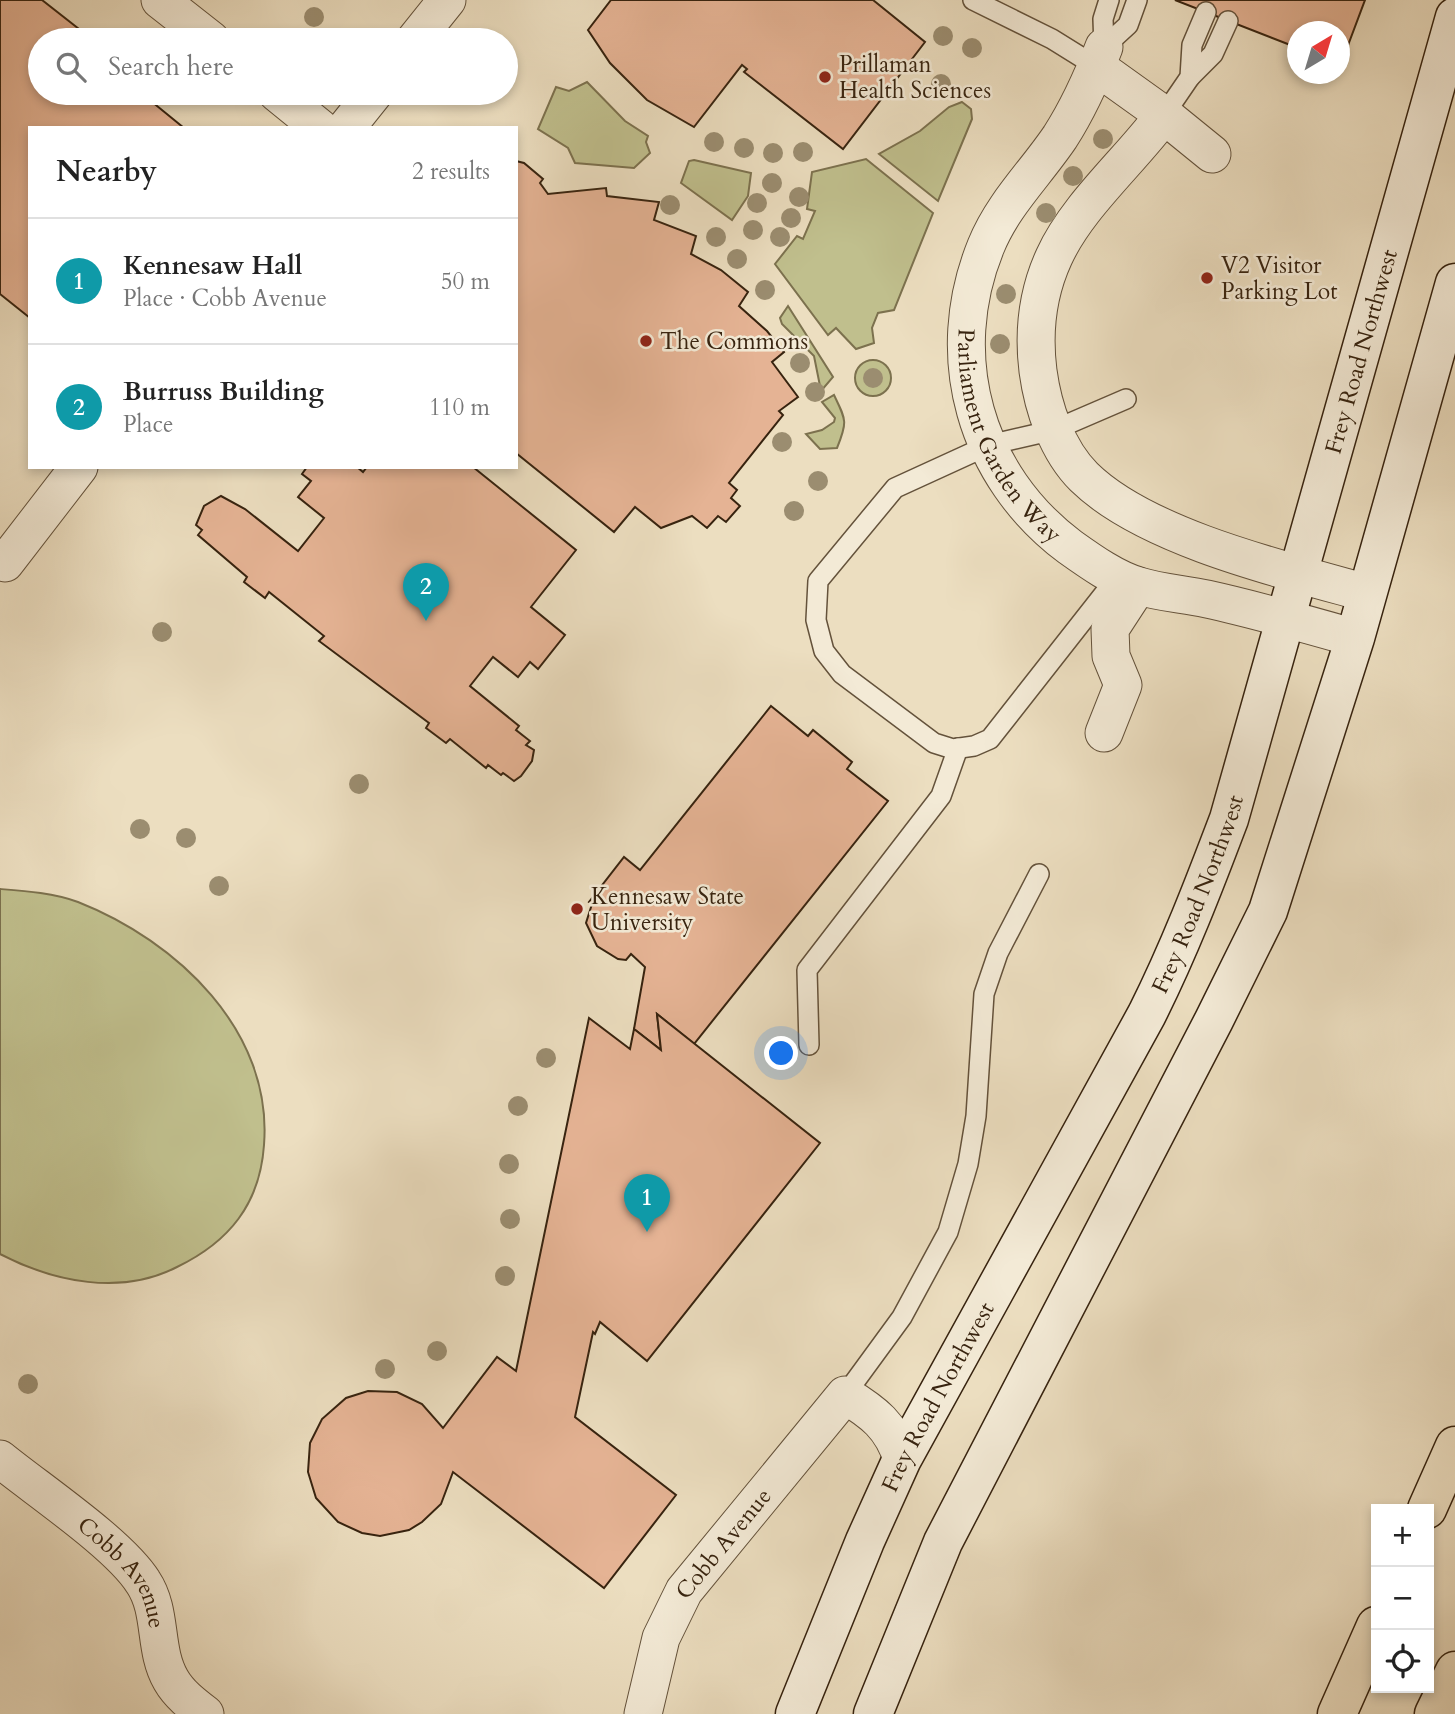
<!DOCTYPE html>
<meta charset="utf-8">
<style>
:root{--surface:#fff;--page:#f2f2f2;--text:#222;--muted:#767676;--line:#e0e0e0;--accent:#0f766e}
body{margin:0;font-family:Cardo,serif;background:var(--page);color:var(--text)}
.controls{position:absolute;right:21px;bottom:21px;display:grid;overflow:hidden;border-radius:0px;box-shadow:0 4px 10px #0003}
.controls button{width:63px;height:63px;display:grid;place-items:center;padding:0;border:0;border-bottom:2px solid var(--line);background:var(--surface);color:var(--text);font:35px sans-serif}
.compass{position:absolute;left:1287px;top:21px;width:63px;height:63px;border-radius:50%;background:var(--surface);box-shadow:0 4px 10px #0003;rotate:38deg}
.you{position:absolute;left:782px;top:1054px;width:24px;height:24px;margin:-18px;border:5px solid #fff;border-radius:50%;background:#1a73e8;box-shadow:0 0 0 10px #1a73e833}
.badge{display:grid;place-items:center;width:46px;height:46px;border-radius:50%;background:var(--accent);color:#fff;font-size:23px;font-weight:700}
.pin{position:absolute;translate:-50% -58px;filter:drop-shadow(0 2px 4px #0008)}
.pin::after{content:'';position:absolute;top:37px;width:24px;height:21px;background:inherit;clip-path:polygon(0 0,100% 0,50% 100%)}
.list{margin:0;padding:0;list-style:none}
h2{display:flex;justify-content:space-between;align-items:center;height:91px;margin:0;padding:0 28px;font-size:30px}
h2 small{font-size:23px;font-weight:400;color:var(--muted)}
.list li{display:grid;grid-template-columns:46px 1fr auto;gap:21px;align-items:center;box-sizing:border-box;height:126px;padding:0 28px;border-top:2px solid var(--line)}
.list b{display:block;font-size:26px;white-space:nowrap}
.list p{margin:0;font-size:23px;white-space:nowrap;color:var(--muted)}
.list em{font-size:23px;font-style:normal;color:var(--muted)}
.icon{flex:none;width:38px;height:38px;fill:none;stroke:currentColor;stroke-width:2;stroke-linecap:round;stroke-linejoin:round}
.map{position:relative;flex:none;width:1455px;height:1714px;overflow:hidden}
.search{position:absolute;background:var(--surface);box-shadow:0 4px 10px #0003;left:28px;top:28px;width:490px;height:77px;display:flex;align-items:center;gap:18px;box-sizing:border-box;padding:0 24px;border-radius:38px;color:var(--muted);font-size:26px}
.panel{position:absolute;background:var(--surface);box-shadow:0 4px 10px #0003;left:28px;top:126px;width:490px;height:343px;border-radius:0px}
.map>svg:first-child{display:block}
.green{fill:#c0bf8d;stroke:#7c714e;stroke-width:2}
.building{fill:#e5b394;stroke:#37230f;stroke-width:2}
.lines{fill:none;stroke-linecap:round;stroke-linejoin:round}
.service-casing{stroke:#64523b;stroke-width:22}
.minor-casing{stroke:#64523b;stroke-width:39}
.secondary-casing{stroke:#37230f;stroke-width:41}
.motorway-casing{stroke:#37230f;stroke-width:41}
.service{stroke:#f3ead6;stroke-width:19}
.minor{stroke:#f3ead6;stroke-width:37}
.secondary{stroke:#f3ead6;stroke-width:38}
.motorway{stroke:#ecdec0;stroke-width:38}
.tree{fill:#9b8d70}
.poi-dot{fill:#8f2418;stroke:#f3ead6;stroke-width:2.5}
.labels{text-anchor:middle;stroke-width:5;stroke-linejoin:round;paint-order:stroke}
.poi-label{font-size:23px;fill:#37230f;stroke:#f3ead6;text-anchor:start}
.street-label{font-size:23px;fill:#37230f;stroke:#f3ead6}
</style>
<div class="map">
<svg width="1455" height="1714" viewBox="0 0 1455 1714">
<rect width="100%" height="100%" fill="#ecdec0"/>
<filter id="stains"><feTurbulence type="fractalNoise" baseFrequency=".00286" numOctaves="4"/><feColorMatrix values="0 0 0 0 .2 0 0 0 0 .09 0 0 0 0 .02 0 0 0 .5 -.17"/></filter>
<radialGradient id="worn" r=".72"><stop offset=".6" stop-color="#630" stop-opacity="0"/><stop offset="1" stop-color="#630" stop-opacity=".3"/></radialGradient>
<g class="green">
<polygon points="587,82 625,121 648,136 646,142 650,153 634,168 575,163 568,148 538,129 556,87 569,91"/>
<polygon points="962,102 971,109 972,119 938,201 879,154 920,131 949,107"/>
<polygon points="866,159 933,213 894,310 878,313 872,328 874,343 856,349 836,328 828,335 775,264 797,236 803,239 815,211 807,209 812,172"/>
<polygon points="694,160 751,173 748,196 732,220 681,183 689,161"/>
<polygon points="788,306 833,377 821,391 814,356 782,324 780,318"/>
<circle cx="873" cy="378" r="18"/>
<path d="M834 395C846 420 848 421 837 448L820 449 806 434 822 430 834 422 835 418 822 402Z"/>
<path d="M0 889C26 891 54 893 78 902 177 941 273 1031 264 1145 260 1204 229 1242 177 1267 121 1296 54 1282 0 1254Z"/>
</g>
<g class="building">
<polygon points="0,0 42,0 93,40 40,40 40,93 150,93 146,97 184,128 30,128 30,318 0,294"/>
<polygon points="611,0 873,0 925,42 843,149 744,72 747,69 742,65 694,127 647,100 610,63 588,30"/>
<polygon points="1175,0 1365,0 1341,64 1340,32 1298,32 1298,48"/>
<polygon points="516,161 524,163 543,179 540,183 548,194 606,188 607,196 659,202 654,220 696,236 691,254 721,270 748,292 739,306 767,331 784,352 772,362 798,397 779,411 783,415 729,483 737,490 731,498 740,506 726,522 718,516 707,528 692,516 661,528 635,507 614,532 516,453"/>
<polygon points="307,467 357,467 363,472 367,467 473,467 576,550 531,607 565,635 538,669 530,662 518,677 493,657 470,686 519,726 516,730 530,741 526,745 534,750 532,761 521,776 514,781 503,773 501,775 488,765 486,768 450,739 446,743 426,728 429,723 319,641 324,636 269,592 265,598 244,582 247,577 198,535 202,530 196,525 204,506 221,496 245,509 298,551 324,518 298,497 311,481 302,474"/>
<polygon points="771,706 808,736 813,730 852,762 847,769 888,801 694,1044 657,1014 661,1050 634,1029 645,967 631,954 626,960 618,959 597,946 586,923 592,904 589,902 624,857 640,870"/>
<polygon points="657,1014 820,1143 647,1361 600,1322 595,1334 593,1332 575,1417 676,1495 604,1588 453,1472 441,1504 422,1522 409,1530 380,1536 362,1533 338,1522 316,1498 308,1472 310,1443 322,1419 346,1398 368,1391 397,1392 422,1404 443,1428 497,1357 516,1371 589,1018 630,1049 634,1029 661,1050"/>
</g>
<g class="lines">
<defs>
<g id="service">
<polyline points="973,0 1052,39 1097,67"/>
<polyline points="1104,47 1128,25 1137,0"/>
<polyline points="1104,47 1103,19 1109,0"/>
<polyline points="1190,77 1213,54 1228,21"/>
<polyline points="1164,115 1190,77 1192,45 1206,12"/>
<polyline points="1118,576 990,739 974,746 953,749 934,743 842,674 824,651 816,620 818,581 895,488 989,445 1054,430 1126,399"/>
<polyline points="809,1045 807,970 941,796 958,748"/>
<polyline points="845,1395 902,1317 948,1232 968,1164 976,1116 984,994 998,953 1039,874"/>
</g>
<g id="minor">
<polyline points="160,0 211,40"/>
<polyline points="415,40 447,0"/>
<path id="s1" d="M1104 47C1092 78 1078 109 1060 137 1035 174 1003 204 986 246 941 356 975 476 1070 547 1091 562 1115 579 1139 586 1161 593 1185 594 1207 599 1257 610 1306 624 1355 638"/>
<polyline points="1097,67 1164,115 1212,154"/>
<polyline points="277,93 320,128"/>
<path d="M1164 115C1130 161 1077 206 1054 257 1037 294 1033 331 1038 371 1043 408 1057 450 1084 477 1145 537 1283 570 1367 593"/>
<polyline points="346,128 374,93"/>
<polyline points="5,563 79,467"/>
<polyline points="1104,733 1123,685 1111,656 1110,629 1138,586"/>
<path id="s2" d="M0 1459C38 1490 119 1544 143 1582 163 1612 153 1649 171 1680 179 1694 192 1704 205 1714"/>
<path id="s3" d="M643 1714 661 1638 684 1591 845 1395C873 1412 892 1426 902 1459"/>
</g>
<g id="secondary">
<path id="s4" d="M795 1714 865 1541 902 1459 1147 1014C1179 950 1204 885 1229 819L1455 17"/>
<polyline points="873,1714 943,1542 1214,1020 1268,911 1355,638 1455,283"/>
</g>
<g id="motorway">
<polyline points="1427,1509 1455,1446"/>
<polyline points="1337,1714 1376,1626"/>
<polyline points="1434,1714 1455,1671"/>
</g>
</defs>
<use href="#service" class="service-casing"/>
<use href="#minor" class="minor-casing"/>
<use href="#secondary" class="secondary-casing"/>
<use href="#motorway" class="motorway-casing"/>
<use href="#service" class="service"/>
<use href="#minor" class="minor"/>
<use href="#secondary" class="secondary"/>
<use href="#motorway" class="motorway"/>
</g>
<g class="tree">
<circle cx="314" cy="17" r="10"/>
<circle cx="943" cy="36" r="10"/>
<circle cx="972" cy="48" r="10"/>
<circle cx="941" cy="84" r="10"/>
<circle cx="1103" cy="139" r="10"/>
<circle cx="714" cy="142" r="10"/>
<circle cx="744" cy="148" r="10"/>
<circle cx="803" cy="152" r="10"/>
<circle cx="773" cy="153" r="10"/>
<circle cx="1073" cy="176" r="10"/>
<circle cx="772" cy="183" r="10"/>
<circle cx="799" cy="197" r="10"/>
<circle cx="757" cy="203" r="10"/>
<circle cx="670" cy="205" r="10"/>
<circle cx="1046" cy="213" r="10"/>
<circle cx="791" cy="218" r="10"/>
<circle cx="753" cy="230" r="10"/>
<circle cx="716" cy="237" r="10"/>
<circle cx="780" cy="237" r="10"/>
<circle cx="737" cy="259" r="10"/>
<circle cx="765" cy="290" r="10"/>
<circle cx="1006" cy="294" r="10"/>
<circle cx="1000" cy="344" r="10"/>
<circle cx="800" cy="363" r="10"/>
<circle cx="873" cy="378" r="10"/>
<circle cx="815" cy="392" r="10"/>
<circle cx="782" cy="442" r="10"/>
<circle cx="818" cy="481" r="10"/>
<circle cx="794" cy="511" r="10"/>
<circle cx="162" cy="632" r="10"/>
<circle cx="359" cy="784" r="10"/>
<circle cx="140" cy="829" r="10"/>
<circle cx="186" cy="838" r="10"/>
<circle cx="219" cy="886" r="10"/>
<circle cx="546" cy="1058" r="10"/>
<circle cx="518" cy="1106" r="10"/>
<circle cx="509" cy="1164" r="10"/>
<circle cx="510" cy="1219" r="10"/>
<circle cx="505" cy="1276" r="10"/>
<circle cx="437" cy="1351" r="10"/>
<circle cx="385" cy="1369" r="10"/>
<circle cx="28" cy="1384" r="10"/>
</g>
<g class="poi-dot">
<circle cx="825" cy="77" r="7"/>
<circle cx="1207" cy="278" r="7"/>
<circle cx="646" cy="341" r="7"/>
<circle cx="577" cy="909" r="7"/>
</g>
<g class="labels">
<g class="poi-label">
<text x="839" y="72">Prillaman<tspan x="839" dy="26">Health Sciences</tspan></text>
<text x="1221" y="273">V2 Visitor<tspan x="1221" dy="26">Parking Lot</tspan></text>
<text x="660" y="349">The Commons</text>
<text x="591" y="904">Kennesaw State<tspan x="591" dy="26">University</tspan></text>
</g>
<g class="street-label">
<text dy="8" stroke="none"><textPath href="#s4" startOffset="1482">Frey Road Northwest</textPath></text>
<text dy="8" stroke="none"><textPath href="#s1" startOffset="436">Parliament Garden Way</textPath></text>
<text dy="8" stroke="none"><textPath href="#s4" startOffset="915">Frey Road Northwest</textPath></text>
<text dy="8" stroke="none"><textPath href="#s4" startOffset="348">Frey Road Northwest</textPath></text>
<text dy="8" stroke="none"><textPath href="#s3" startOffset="192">Cobb Avenue</textPath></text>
<text dy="8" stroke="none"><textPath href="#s2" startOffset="170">Cobb Avenue</textPath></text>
</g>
</g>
<rect width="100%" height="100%" filter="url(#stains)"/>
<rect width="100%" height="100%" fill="url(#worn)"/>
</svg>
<div class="controls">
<button>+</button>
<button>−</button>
<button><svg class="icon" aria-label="locate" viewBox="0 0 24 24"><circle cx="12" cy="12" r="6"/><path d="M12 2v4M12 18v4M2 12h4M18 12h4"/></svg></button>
</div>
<svg class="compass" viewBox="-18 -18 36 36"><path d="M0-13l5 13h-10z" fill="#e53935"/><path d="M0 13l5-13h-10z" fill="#767676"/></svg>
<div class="you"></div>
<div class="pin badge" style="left:647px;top:1232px;background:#0f9aa8">1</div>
<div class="pin badge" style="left:426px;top:621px;background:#0f9aa8">2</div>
<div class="search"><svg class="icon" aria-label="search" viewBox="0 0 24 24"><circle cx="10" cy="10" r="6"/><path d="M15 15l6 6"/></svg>Search here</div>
<section class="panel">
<h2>Nearby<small>2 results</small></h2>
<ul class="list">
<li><span class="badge" style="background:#0f9aa8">1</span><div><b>Kennesaw Hall</b><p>Place · Cobb Avenue</p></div><em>50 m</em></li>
<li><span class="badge" style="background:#0f9aa8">2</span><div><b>Burruss Building</b><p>Place</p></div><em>110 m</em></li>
</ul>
</section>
</div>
